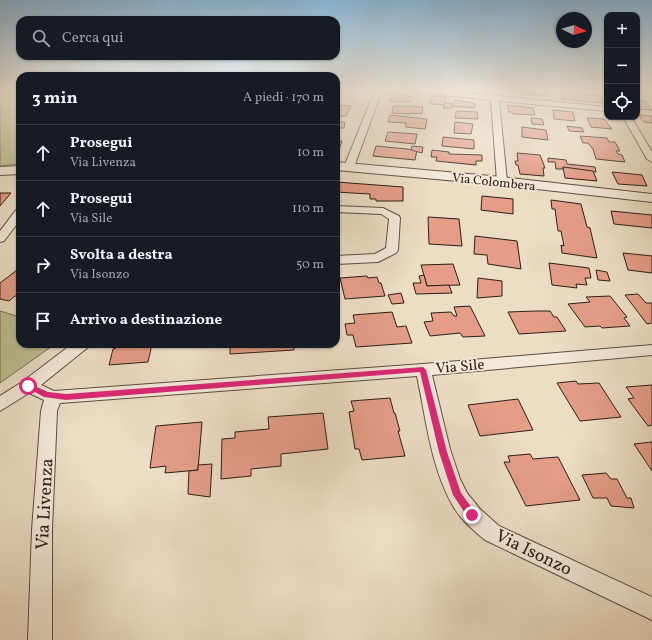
<!DOCTYPE html>
<html lang="it">
<meta charset="utf-8">
<style>
:root{--surface:#171b24;--page:#20242c;--text:#f1f3f6;--muted:#9ea1a6;--line:#363941}
body{margin:0;font-family:Vollkorn,serif;background:var(--page);color:var(--text)}
.controls{position:absolute;right:12px;top:12px;display:grid;overflow:hidden;border-radius:8px;box-shadow:0 1px 3px #0004}
.controls button{width:36px;height:36px;display:grid;place-items:center;padding:0;border:0;border-bottom:1px solid var(--line);background:var(--surface);color:var(--text);font:20px sans-serif}
.compass{position:absolute;left:556px;top:12px;width:36px;height:36px;border-radius:50%;background:var(--surface);box-shadow:0 1px 3px #0004;rotate:95deg}
.stop{position:absolute;width:12px;height:12px;margin:-9px;border:3px solid #db2777;border-radius:50%;background:#fff}
.stop.end{background:#db2777;border-color:#fff;box-shadow:0 1px 4px #0008}
.list{margin:0;padding:0;list-style:none}
h2{display:flex;justify-content:space-between;align-items:center;height:52px;margin:0;padding:0 16px;font-size:17px}
h2 small{font-size:13px;font-weight:400;color:var(--muted)}
.list li{display:grid;grid-template-columns:26px 1fr auto;gap:12px;align-items:center;box-sizing:border-box;height:56px;padding:0 16px;border-top:1px solid var(--line)}
.list b{display:block;font-size:15px;white-space:nowrap}
.list p{margin:0;font-size:13px;white-space:nowrap;color:var(--muted)}
.list em{font-size:13px;font-style:normal;color:var(--muted)}
.icon{flex:none;width:22px;height:22px;fill:none;stroke:currentColor;stroke-width:2;stroke-linecap:round;stroke-linejoin:round}
.map{position:relative;flex:none;width:652px;height:640px;overflow:hidden}
.search{position:absolute;background:var(--surface);box-shadow:0 1px 3px #0004;left:16px;top:16px;width:324px;height:44px;display:flex;align-items:center;gap:10px;box-sizing:border-box;padding:0 14px;border-radius:12px;color:var(--muted);font-size:15px}
.panel{position:absolute;background:var(--surface);box-shadow:0 1px 3px #0004;left:16px;top:72px;width:324px;height:276px;border-radius:12px}
.map>svg:first-child{display:block}
.green{fill:#bdbf91;stroke:#756f54}
.building{fill:#e59d88;stroke:#2d1f18}
.lines{fill:none;stroke-linecap:round;stroke-linejoin:round}
.minor-casing{stroke:#5d4e43;stroke-width:2}
.tertiary-casing{stroke:#5d4e43;stroke-width:2}
.minor{fill:#f3e9d9;fill-rule:evenodd}
.tertiary{fill:#f3e9d9;fill-rule:evenodd}
.route{fill:#db2777}
.labels{text-anchor:middle;stroke-width:3.5;stroke-linejoin:round;paint-order:stroke}
.far-street-label{font-size:13px;fill:#2d1f18;stroke:#f3e9d9}
.street-label{font-size:15px;fill:#2d1f18;stroke:#f3e9d9}
.near-street-label{font-size:18px;fill:#2d1f18;stroke:#f3e9d9}
</style>
<div class="map">
<svg width="652" height="640" viewBox="0 0 652 640">
<rect width="100%" height="100%" fill="#ecddc5"/>
<filter id="stains"><feTurbulence type="fractalNoise" baseFrequency=".005" numOctaves="4"/><feColorMatrix values="0 0 0 0 .2 0 0 0 0 .09 0 0 0 0 .02 0 0 0 .5 -.17"/></filter>
<radialGradient id="worn" r=".72"><stop offset=".6" stop-color="#630" stop-opacity="0"/><stop offset="1" stop-color="#630" stop-opacity=".3"/></radialGradient>
<g class="green">
<polygon points="0,90 20,90 20,97 15,99 20,103 20,164 0,166"/>
<polygon points="0,311 20,317 20,344 55,344 0,383"/>
</g>
<g class="building">
<polygon points="522,90 547,91 547,96 521,94"/>
<polygon points="562,92 601,96 603,103 562,99"/>
<polygon points="392,93 412,97 410,102 389,101"/>
<polygon points="432,96 447,97 444,105 431,104 432,102 429,102"/>
<polygon points="455,100 473,103 475,104 474,108 452,106"/>
<polygon points="637,100 645,101 652,110 637,109"/>
<polygon points="445,103 453,104 452,108 443,108"/>
<polygon points="336,105 351,106 346,116 336,116"/>
<polygon points="507,105 533,108 535,115 513,114 512,112 509,112"/>
<polygon points="393,106 407,106 423,107 422,114 410,113 410,114 392,113"/>
<polygon points="553,110 573,112 575,121 554,119"/>
<polygon points="458,111 477,112 478,119 455,118 456,112"/>
<polygon points="390,115 427,119 425,129 406,127 406,123 388,122"/>
<polygon points="638,115 652,116 652,123 644,122"/>
<polygon points="531,118 542,119 544,125 532,124"/>
<polygon points="587,118 604,119 612,129 591,127"/>
<polygon points="336,122 345,122 344,128 336,128"/>
<polygon points="455,122 473,124 471,134 454,133"/>
<polygon points="567,126 582,128 584,132 569,131"/>
<polygon points="522,127 546,130 548,140 522,137"/>
<polygon points="388,132 417,134 415,144 385,141"/>
<polygon points="580,136 607,138 609,142 615,142 620,151 616,151 618,154 622,155 625,162 596,159 593,149 588,143 583,143"/>
<polygon points="443,137 474,140 474,149 442,146"/>
<polygon points="336,141 342,141 338,153 336,153"/>
<polygon points="376,146 417,150 415,160 373,156"/>
<polygon points="412,146 423,147 422,153 411,150"/>
<polygon points="432,150 449,152 449,154 482,155 482,161 476,161 476,165 436,161 437,157 431,157"/>
<polygon points="517,153 540,155 545,168 543,168 544,176 520,174 518,165 516,165 515,161 518,161"/>
<polygon points="548,158 566,160 567,164 595,167 596,172 563,167 563,169 556,169 555,162 548,162"/>
<polygon points="563,167 593,171 597,181 565,178"/>
<polygon points="612,172 642,175 647,186 618,184"/>
<polygon points="336,182 403,187 403,201 376,201 376,199 370,199 370,194 336,192"/>
<polygon points="0,193 11,193 0,206"/>
<polygon points="482,196 513,199 513,214 481,210"/>
<polygon points="551,200 581,204 587,227 590,228 597,258 562,253 561,245 564,246 561,231 558,231 555,209 552,209"/>
<polygon points="611,211 652,215 652,228 614,224"/>
<polygon points="428,217 459,219 462,246 429,244"/>
<polygon points="475,236 517,241 521,269 488,264 487,255 474,254"/>
<polygon points="623,253 652,256 652,273 628,270"/>
<polygon points="549,263 589,268 591,278 585,278 587,285 576,284 577,288 552,285"/>
<polygon points="453,264 460,285 427,286 421,265"/>
<polygon points="17,270 20,271 20,296 15,296 9,301 0,299 0,283"/>
<polygon points="596,270 607,272 610,281 598,280"/>
<polygon points="424,275 427,286 449,285 452,293 416,294 413,283 421,283 419,276"/>
<polygon points="367,276 368,278 377,277 379,283 381,283 385,296 345,299 340,278"/>
<polygon points="478,278 502,281 502,296 477,298"/>
<polygon points="401,293 404,303 392,304 388,295"/>
<polygon points="638,294 646,303 652,303 652,323 647,324 625,295"/>
<polygon points="610,296 627,317 624,318 630,326 602,328 600,326 585,327 568,304 590,302 586,297"/>
<polygon points="470,306 485,336 463,337 460,333 430,336 424,322 433,321 431,313 451,312 454,316 457,316 454,307"/>
<polygon points="536,311 550,311 554,317 557,317 566,331 519,334 508,312"/>
<polygon points="392,312 397,327 406,326 412,343 356,347 353,335 347,335 345,324 355,323 353,315"/>
<polygon points="117,344 152,344 148,362 109,365 113,349 116,348"/>
<polygon points="230,344 294,344 294,350 230,354"/>
<polygon points="576,381 578,384 599,383 621,417 580,421 557,383"/>
<polygon points="652,385 652,425 648,426 628,399 634,398 626,387"/>
<polygon points="390,398 394,413 395,413 400,431 398,431 405,456 362,460 359,449 355,449 349,412 354,411 351,401"/>
<polygon points="518,399 533,430 480,436 468,405"/>
<polygon points="323,413 328,449 281,454 281,466 251,469 251,476 221,479 222,439 235,438 235,432 269,429 268,417"/>
<polygon points="202,422 198,470 165,473 166,466 150,468 156,426"/>
<polygon points="652,442 652,471 634,444"/>
<polygon points="530,454 533,459 558,457 580,500 526,506 504,462 510,462 508,456"/>
<polygon points="212,464 210,497 188,494 189,471 198,470 198,465"/>
<polygon points="606,473 611,479 617,479 627,498 631,498 634,508 611,506 607,498 593,498 582,475"/>
</g>
<g class="lines">
<defs>
<g id="minor">
<polygon points="375,90 382,90 354,167 352,169 346,169 344,167"/>
<polygon points="410,90 437,90 607,107 607,111 499,101 507,181 502,184 497,181 491,100 413,92"/>
<polygon points="623,117 631,117 652,152 652,162 647,159"/>
<polygon points="336,206 383,208 399,216 400,218 398,250 396,253 378,262 336,264 336,256 375,254 386,248 389,219 381,214 336,212"/>
<polygon points="20,209 20,220 4,241 0,242 0,231 16,210"/>
<path d="M72 344H89L87 348 41 385 54 391 423 364 652 345V355L432 375 450 449 460 479 467 493 480 509 499 526 652 597V620L485 540C473 530 461 520 453 506 431 468 426 419 417 376L60 403 57 411 52 530V640H28L32 530 41 411 44 400 29 393 0 411V396L22 382Z"/>
</g>
<g id="tertiary">
<polygon points="336,162 502,177 652,194 652,202 502,185 336,170"/>
<polygon points="20,166 20,174 0,175 0,167"/>
</g>
</defs>
<use href="#minor" class="minor-casing"/>
<use href="#tertiary" class="tertiary-casing"/>
<use href="#minor" class="minor"/>
<use href="#tertiary" class="tertiary"/>
</g>
<linearGradient id="sky" x2="0" y2="1"><stop stop-color="#89b6d7"/><stop offset="0.5" stop-color="#f6f0e5"/><stop offset="1" stop-color="#f6f0e5" stop-opacity="0"/></linearGradient>
<rect width="652" height="180" fill="url(#sky)"/>
<polygon class="route" points="423,367 426,370 447,452 461,493 477,515 472,520 469,519 453,495 439,452 420,372 66,400 44,397 24,386 28,383 48,392 66,394"/>
<g class="labels">
<g class="far-street-label">
<text transform="translate(494 181) rotate(6)" y="5">Via Colombera</text>
</g>
<g class="street-label">
<text transform="translate(460 366) rotate(-5)" y="5">Via Sile</text>
</g>
<g class="near-street-label">
<text transform="translate(44 504) rotate(-87)" y="6">Via Livenza</text>
<text transform="translate(534 552) rotate(26)" y="6">Via Isonzo</text>
</g>
</g>
<rect width="100%" height="100%" filter="url(#stains)"/>
<rect width="100%" height="100%" fill="url(#worn)"/>
</svg>
<div class="controls">
<button>+</button>
<button>−</button>
<button><svg class="icon" aria-label="locate" viewBox="0 0 24 24"><circle cx="12" cy="12" r="6"/><path d="M12 2v4M12 18v4M2 12h4M18 12h4"/></svg></button>
</div>
<svg class="compass" viewBox="-18 -18 36 36"><path d="M0-13l5 13h-10z" fill="#e53935"/><path d="M0 13l5-13h-10z" fill="#9ea1a6"/></svg>
<div class="stop" style="left:28px;top:386px"></div>
<div class="stop end" style="left:472px;top:515px"></div>
<div class="search"><svg class="icon" aria-label="search" viewBox="0 0 24 24"><circle cx="10" cy="10" r="6"/><path d="M15 15l6 6"/></svg>Cerca qui</div>
<section class="panel">
<h2>3 min<small>A piedi · 170 m</small></h2>
<ul class="list">
<li><svg class="icon" aria-label="ahead" viewBox="0 0 24 24"><path d="M12 20V5M6 11l6-6 6 6"/></svg><div><b>Prosegui</b><p>Via Livenza</p></div><em>10 m</em></li>
<li><svg class="icon" aria-label="ahead" viewBox="0 0 24 24"><path d="M12 20V5M6 11l6-6 6 6"/></svg><div><b>Prosegui</b><p>Via Sile</p></div><em>110 m</em></li>
<li><svg class="icon" aria-label="right" viewBox="0 0 24 24"><path d="M7 20v-9h11M14 6l5 5-5 5"/></svg><div><b>Svolta a destra</b><p>Via Isonzo</p></div><em>50 m</em></li>
<li><svg class="icon" aria-label="arrive" viewBox="0 0 24 24"><path d="M6 21V4h12l-3 4 3 4H6"/></svg><div><b>Arrivo a destinazione</b></div></li>
</ul>
</section>
</div>
